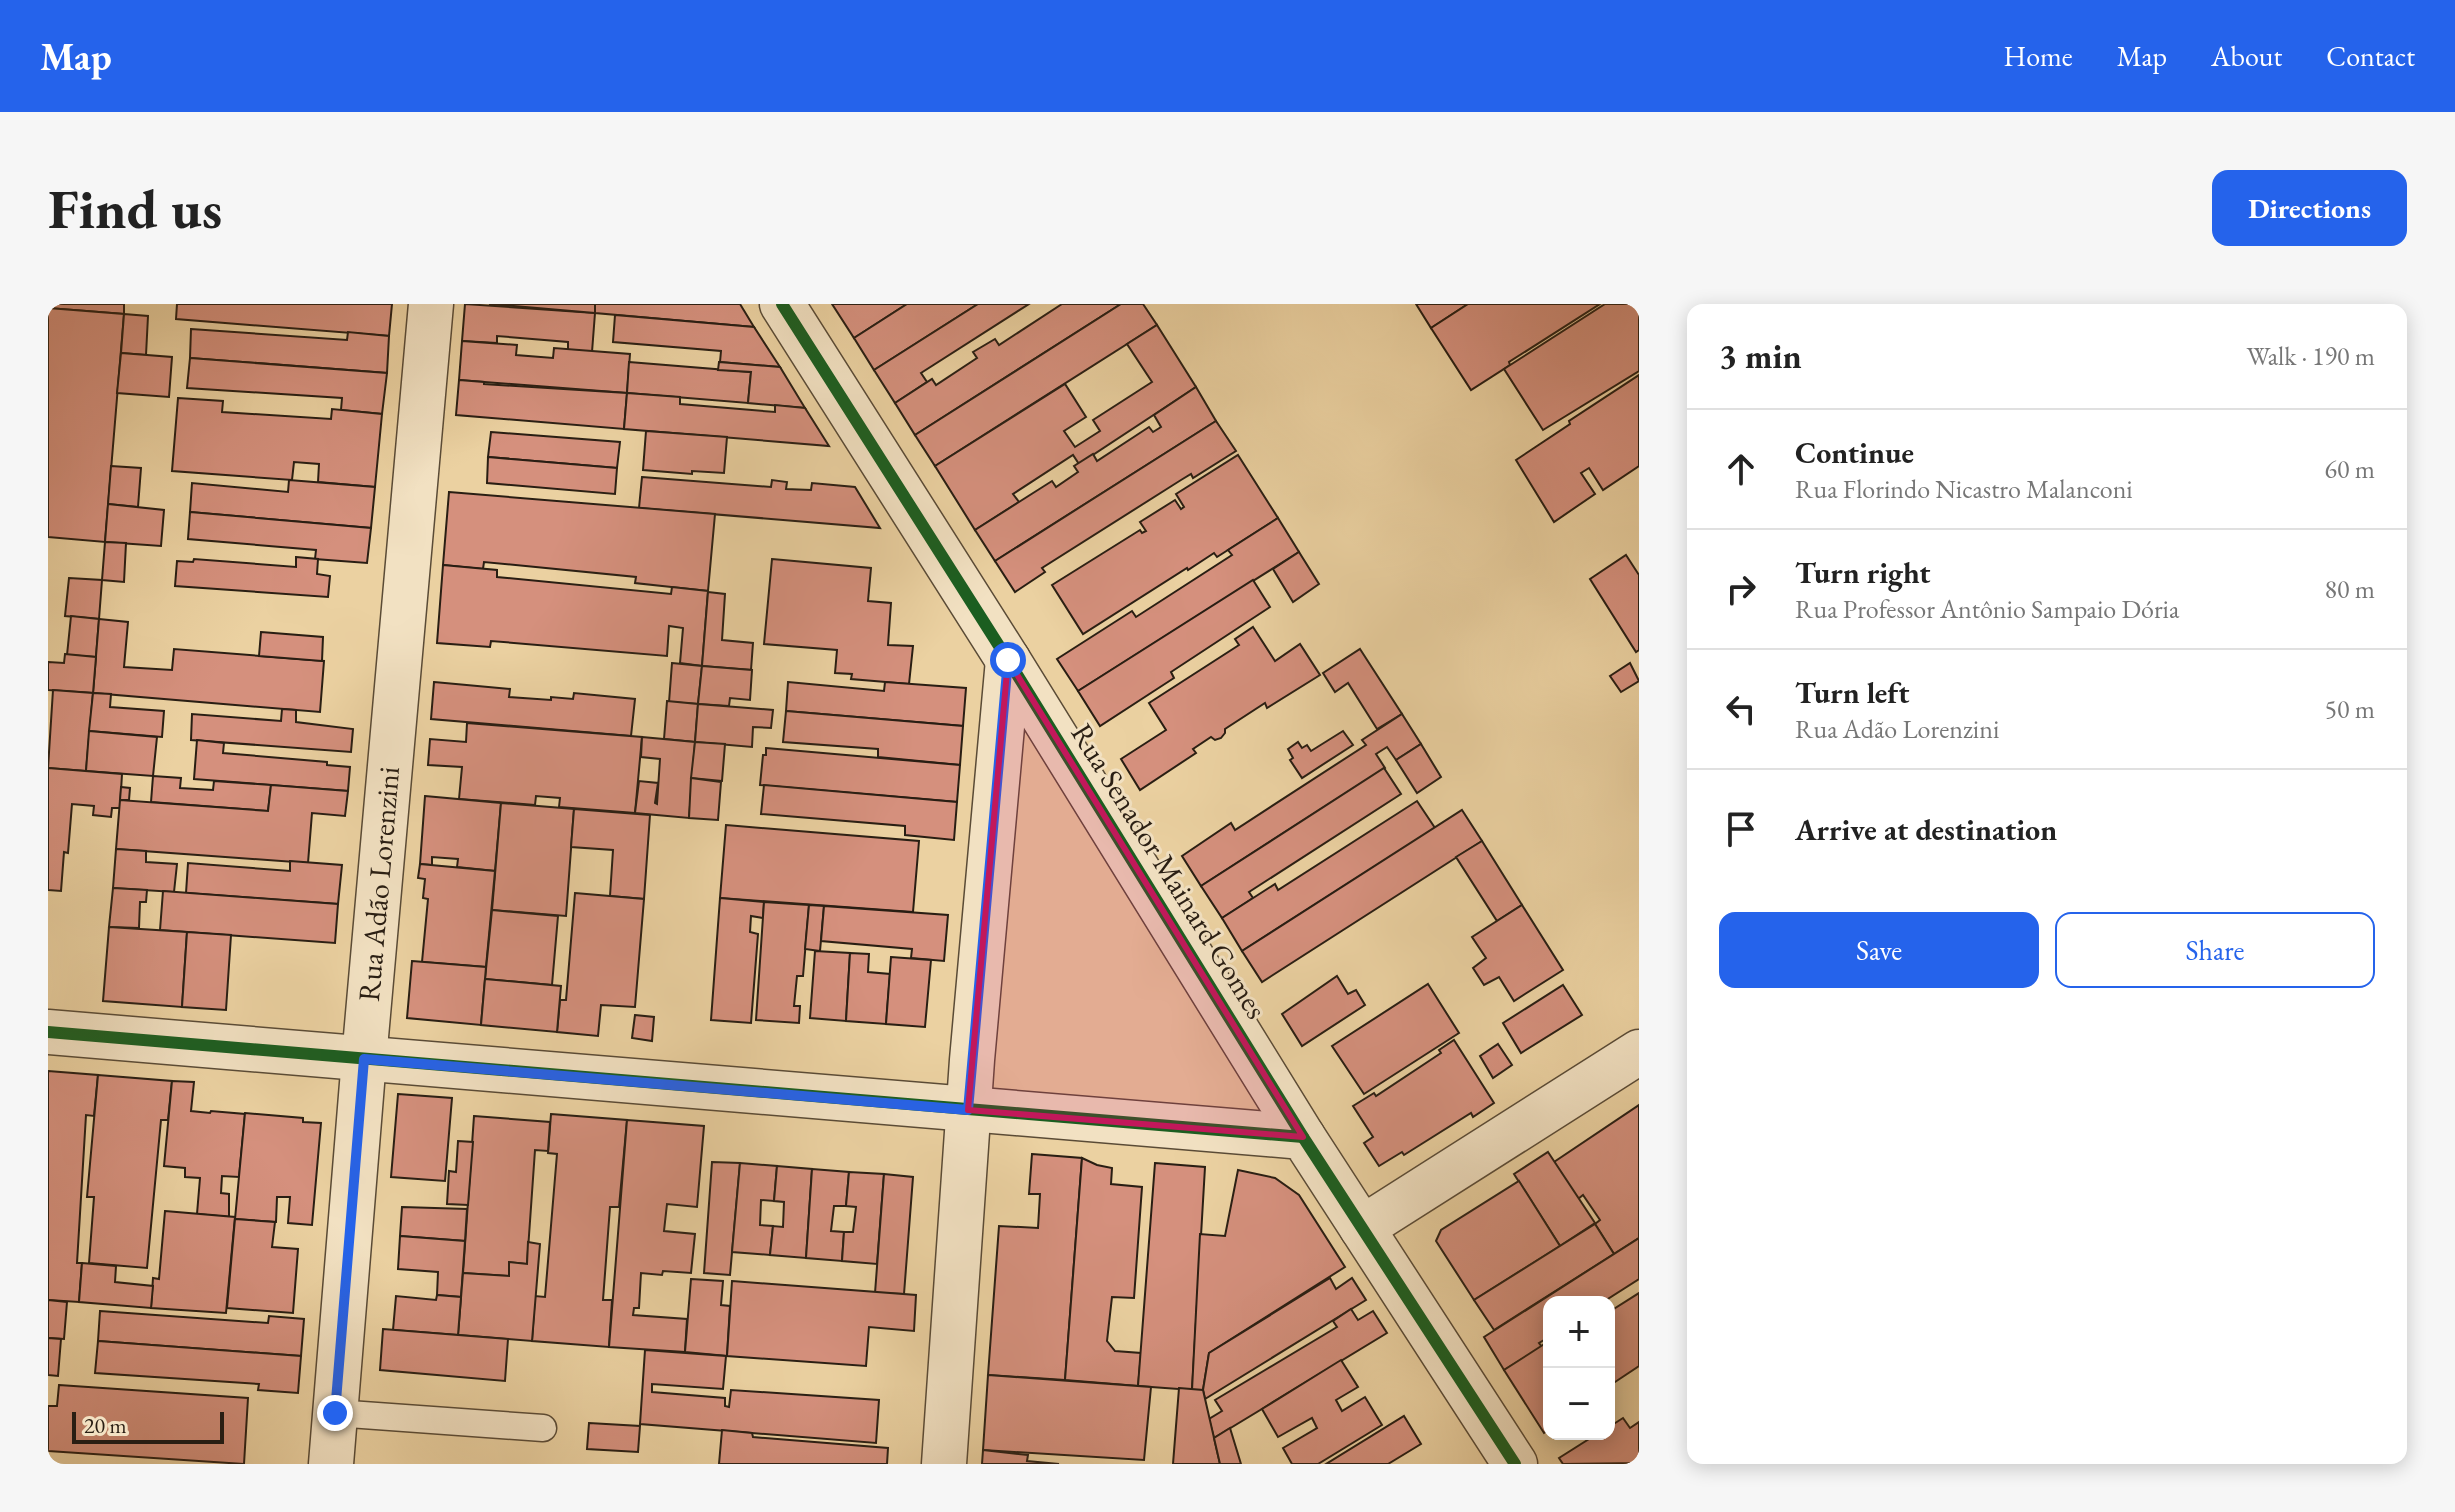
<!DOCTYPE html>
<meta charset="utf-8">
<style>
:root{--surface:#fff;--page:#f6f6f6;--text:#222;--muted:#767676;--line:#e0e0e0;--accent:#2563eb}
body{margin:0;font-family:"EB Garamond",serif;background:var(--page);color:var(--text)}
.controls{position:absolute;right:24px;bottom:24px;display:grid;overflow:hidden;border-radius:16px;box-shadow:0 4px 20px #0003}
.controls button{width:72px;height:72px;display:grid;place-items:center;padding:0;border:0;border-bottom:2px solid var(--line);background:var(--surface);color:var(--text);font:40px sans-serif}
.scale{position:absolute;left:24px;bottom:20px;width:152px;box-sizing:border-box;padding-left:8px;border:4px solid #291e13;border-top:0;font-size:22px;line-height:28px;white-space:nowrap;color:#291e13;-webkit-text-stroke:6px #f2e1c2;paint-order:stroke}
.stop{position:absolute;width:24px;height:24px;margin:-18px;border:6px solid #2563eb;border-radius:50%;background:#fff}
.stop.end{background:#2563eb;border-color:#fff;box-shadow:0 2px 8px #0008}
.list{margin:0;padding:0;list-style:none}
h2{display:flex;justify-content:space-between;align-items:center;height:104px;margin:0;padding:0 32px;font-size:34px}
h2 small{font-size:26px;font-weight:400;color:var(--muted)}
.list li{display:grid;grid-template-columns:52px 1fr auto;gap:24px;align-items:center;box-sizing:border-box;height:120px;padding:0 32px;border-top:2px solid var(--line)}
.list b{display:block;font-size:30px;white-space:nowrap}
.list p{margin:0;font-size:26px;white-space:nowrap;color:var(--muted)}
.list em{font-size:26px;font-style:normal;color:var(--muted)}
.actions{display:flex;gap:16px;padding:24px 32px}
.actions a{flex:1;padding:18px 0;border:2px solid var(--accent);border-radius:16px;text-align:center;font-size:28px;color:var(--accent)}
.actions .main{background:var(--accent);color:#fff}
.icon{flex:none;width:44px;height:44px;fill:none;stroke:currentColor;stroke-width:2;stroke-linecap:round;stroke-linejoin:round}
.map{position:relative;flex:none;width:1591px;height:1160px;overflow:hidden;border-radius:16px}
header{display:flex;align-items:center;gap:48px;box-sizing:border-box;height:112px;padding:0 40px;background:var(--accent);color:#fff}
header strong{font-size:38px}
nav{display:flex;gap:44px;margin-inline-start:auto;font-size:28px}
.intro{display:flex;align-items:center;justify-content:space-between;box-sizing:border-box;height:192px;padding:0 48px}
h1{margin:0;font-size:56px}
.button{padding:20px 36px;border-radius:16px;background:var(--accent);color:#fff;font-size:28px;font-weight:700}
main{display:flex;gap:48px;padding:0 48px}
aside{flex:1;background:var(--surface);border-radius:16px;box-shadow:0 4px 20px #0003}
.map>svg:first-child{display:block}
.building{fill:#d5907d;stroke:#291e13;stroke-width:2}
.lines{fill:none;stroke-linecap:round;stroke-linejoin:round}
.service-casing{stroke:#5a4b36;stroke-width:29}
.minor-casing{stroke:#5a4b36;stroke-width:47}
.tertiary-casing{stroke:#5a4b36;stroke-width:47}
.service{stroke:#f2e1c2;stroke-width:26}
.minor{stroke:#f2e1c2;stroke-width:44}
.tertiary{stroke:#f2e1c2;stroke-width:44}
.cycleway-casing{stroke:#f2e1c2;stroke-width:17}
.cycleway{stroke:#1b5e20;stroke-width:12}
.route{stroke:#2563eb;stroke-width:10}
.marked{fill:#c2185b;fill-opacity:0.2;stroke:#c2185b;stroke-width:6;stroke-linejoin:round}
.labels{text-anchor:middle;stroke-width:6;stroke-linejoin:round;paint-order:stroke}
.street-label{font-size:30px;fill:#291e13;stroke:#f2e1c2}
</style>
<header>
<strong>Map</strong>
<nav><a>Home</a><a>Map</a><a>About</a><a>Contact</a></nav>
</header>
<div class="intro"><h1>Find us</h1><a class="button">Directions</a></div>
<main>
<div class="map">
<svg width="1591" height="1160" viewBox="0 0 1591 1160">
<rect width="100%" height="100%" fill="#ebd1a1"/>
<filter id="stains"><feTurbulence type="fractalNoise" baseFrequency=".0025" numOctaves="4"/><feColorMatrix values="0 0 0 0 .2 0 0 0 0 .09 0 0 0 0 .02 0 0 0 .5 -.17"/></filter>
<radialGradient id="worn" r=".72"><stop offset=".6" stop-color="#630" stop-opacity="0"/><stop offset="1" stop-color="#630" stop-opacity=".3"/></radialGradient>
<g class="building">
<polygon points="0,0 76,0 76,10 0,4"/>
<polygon points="129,0 344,0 341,32 128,15"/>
<polygon points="417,0 547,9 544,48 520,46 520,38 449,32 449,39 414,37"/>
<polygon points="441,0 547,0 547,9"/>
<polygon points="547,0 692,0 706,23 547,9"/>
<polygon points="784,0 859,0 806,34"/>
<polygon points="859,0 930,0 826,66 806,34"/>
<polygon points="930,0 981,0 873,69 879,78 847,99 826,66"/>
<polygon points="1014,0 1073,0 867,131 847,99 884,75 888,81 929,54 925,48 947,35 951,41"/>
<polygon points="1073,0 1095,0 1109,21 887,162 867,131"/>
<polygon points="1368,0 1420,0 1383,24"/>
<polygon points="1420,0 1552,0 1461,58 1462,61 1423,86 1383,24"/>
<polygon points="1557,0 1591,0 1591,67 1495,126 1456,65"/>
<polygon points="0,4 76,10 57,238 0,233"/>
<polygon points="76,10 100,12 98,51 73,49"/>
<polygon points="567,11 706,23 732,63 672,58 673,47 565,38"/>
<polygon points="1109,21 1148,83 1031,160 1025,151 965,190 971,198 927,226 887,162 1017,80 1038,113 1016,127 1027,143 1052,127 1045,116 1104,78 1079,40"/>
<polygon points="143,25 299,36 300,28 341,32 339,69 142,54"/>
<polygon points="414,37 469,41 468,51 505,54 506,44 582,50 579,89 411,76"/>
<polygon points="73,49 124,53 121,93 69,89"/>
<polygon points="142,54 339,69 334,110 293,106 294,94 139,84"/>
<polygon points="581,58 703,68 700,99 579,89"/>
<polygon points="671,58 732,63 757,104 700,99 703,68 670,66"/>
<polygon points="1591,71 1591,162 1555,186 1541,164 1533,169 1547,190 1506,218 1468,156 1522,120 1521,117"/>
<polygon points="411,76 436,78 436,80 579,89 576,125 408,111"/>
<polygon points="1148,83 1168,117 947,257 927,226 1004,177 1008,183 1030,168 1026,162 1045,150 1049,157 1101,123 1105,128 1113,123 1106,111"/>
<polygon points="579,89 632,93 632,100 727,108 727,101 757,104 781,142 576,125"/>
<polygon points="130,94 175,97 174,108 283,115 284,105 334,110 327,183 270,178 271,160 246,158 244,176 124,167"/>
<polygon points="1168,117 1188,147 1145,174 1143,170 1133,176 994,264 997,268 967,288 947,257"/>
<polygon points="598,127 679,133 676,169 644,167 644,170 595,166"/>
<polygon points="443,128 572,138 569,164 440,153"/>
<polygon points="1190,151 1230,214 1169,253 1166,249 1140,266 1139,264 1035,330 1004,281 1092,226 1094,229 1098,227 1092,218 1127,196 1133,205 1136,203 1128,190"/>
<polygon points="440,153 569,164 567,190 439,179"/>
<polygon points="63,162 93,164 90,203 60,200"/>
<polygon points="594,173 723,183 724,176 739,178 738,185 763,186 764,179 807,183 832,224 591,204"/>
<polygon points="241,176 327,183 323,224 142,208 144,179 240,188"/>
<polygon points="401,188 667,210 660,287 587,279 588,273 436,258 435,265 395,261"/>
<polygon points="60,200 116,206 113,242 57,238"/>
<polygon points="142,208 323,224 319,259 267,255 268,246 140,235"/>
<polygon points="1230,214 1251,248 1030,387 1009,355 1084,307 1088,313 1184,251 1180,246"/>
<polygon points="57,238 78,239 76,278 54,276"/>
<polygon points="1251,248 1271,280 1245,298 1225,265"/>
<polygon points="1578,251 1591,271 1591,346 1588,348 1542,275"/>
<polygon points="248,253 270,255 269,270 282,272 280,293 127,282 129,257 145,258 146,255 248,263"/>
<polygon points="724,255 823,264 820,297 843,299 840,341 865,342 861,380 803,375 804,370 787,369 789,346 716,340"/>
<polygon points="395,261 449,266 449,273 623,290 624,283 660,287 654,362 632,359 635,324 621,322 619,352 443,337 442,343 389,339"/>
<polygon points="21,274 54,276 51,315 17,312"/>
<polygon points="1205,276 1222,303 1123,368 1126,374 1052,422 1030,387"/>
<polygon points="660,288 677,290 674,336 705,339 703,366 654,362"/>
<polygon points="23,312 51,315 48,353 19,351"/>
<polygon points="51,315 80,318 76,363 124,366 126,345 276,357 272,408 45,389"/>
<polygon points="1205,323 1227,357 1252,340 1272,371 1219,404 1217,399 1177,425 1177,429 1173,434 1167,436 1163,433 1145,445 1148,449 1092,486 1073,455 1118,426 1101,399 1191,341 1187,335"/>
<polygon points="213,328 275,333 274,357 211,352"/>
<polygon points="1312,345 1354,410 1329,425 1300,379 1287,388 1275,369"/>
<polygon points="17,350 48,353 45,389 0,386 0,358 16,359"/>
<polygon points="624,359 654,362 650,400 621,398"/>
<polygon points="1582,359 1591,377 1573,388 1562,372"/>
<polygon points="654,362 704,366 702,396 682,394 681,402 650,400"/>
<polygon points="386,378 462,385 461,393 503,396 503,393 525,395 526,389 587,395 583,432 383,415"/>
<polygon points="740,378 836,387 837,378 918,384 915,422 738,407"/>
<polygon points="5,386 45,389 38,467 0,464"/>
<polygon points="45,389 63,390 62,403 116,407 114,433 41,427"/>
<polygon points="619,397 650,400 647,438 616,435"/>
<polygon points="650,400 725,406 723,424 705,423 704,443 647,438"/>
<polygon points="234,405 248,406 248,418 305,425 303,448 143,436 144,410 233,417"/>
<polygon points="738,407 915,422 912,461 830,453 830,445 735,438"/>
<polygon points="1354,410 1373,440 1348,456 1339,443 1328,450 1337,464 1153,582 1134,552 1183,519 1187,526 1318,441 1314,436"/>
<polygon points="419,419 594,433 587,509 511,503 512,494 488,492 487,501 411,495 414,463 380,461 382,435 418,438"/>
<polygon points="41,427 109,433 105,472 38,467"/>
<polygon points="1295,427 1305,441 1254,474 1242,456 1245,454 1240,445 1250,438 1254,444 1259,441 1263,447"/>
<polygon points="594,433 647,438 641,514 587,509 591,477 610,479 607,499 609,500 612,455 593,453"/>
<polygon points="149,436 176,439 175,449 279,458 279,461 302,463 300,487 146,475"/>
<polygon points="647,438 677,440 674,477 643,474"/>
<polygon points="1373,440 1393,473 1369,489 1348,456"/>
<polygon points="718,444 912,461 909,498 712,481 715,451 718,451"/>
<polygon points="0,464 74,470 72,504 64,504 63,513 45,511 46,502 24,500 20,549 16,548 13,587 0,586"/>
<polygon points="1336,464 1353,490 1201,588 1205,594 1174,614 1153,582"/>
<polygon points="105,472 133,474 132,484 165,486 166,477 223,481 220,507 103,498"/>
<polygon points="643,474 673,478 670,516 641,514"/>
<polygon points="223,481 300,487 297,512 264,509 260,559 68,545 72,496 220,507"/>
<polygon points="716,481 909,498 906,536 857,531 857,522 713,510"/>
<polygon points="73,483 82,484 81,496 72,496"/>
<polygon points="377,492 453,499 447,567 409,563 410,555 384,553 384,561 372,560"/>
<polygon points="1369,497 1387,524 1194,647 1174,614 1227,580 1230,586"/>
<polygon points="453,499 526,505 518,612 444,606"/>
<polygon points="526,505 602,511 596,595 562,592 565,546 523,543"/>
<polygon points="1414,506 1434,537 1214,678 1194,647"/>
<polygon points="678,521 871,537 865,608 672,594"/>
<polygon points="1434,537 1474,601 1449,617 1408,553"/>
<polygon points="68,545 98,547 98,558 129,560 126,588 65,584"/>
<polygon points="242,557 294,561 290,600 138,589 140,559 242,567"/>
<polygon points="372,560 447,567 438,663 374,658 380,595 375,594 377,575 370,574"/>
<polygon points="65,584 99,586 98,598 92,598 91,624 61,623"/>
<polygon points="115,587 290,600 287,639 112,626"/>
<polygon points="527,589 596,595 587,703 553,701 550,732 509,728 512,696 518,696"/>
<polygon points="672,594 716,598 715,614 703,612 702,628 710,630 703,719 663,716"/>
<polygon points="716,598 761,601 755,672 749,672 746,702 752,702 751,719 708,716"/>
<polygon points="761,601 776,602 772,647 757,645"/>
<polygon points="1474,601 1515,666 1466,697 1451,673 1436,681 1425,664 1438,654 1424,633"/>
<polygon points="776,602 900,611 896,657 863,654 864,645 773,637"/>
<polygon points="444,606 510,612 504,681 437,675"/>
<polygon points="61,623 139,628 134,703 55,697"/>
<polygon points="139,628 183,631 178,706 134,703"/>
<polygon points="767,647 802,649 798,717 762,714"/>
<polygon points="802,649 821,650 820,668 842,670 838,720 798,717"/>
<polygon points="843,653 883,656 877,723 838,720"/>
<polygon points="364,657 438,663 433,721 359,714"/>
<polygon points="1289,672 1300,690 1308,686 1317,701 1254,742 1234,710"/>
<polygon points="437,675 513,682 509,728 433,721"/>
<polygon points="1380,680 1411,729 1316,790 1284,742"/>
<polygon points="1515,681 1534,711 1473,749 1455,719"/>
<polygon points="587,711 606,713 604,737 584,734"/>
<polygon points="1406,736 1446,799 1425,813 1423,809 1356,851 1354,848 1331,862 1316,839 1325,833 1305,802 1326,789 1328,792 1393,749 1391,746"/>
<polygon points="1450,740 1464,761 1445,774 1432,752"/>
<polygon points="0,767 50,771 46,812 38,811 29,959 34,959 31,998 0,996"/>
<polygon points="50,771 124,777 120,816 113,816 99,964 41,959 46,893 39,893"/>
<polygon points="124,777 146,778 143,807 162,809 163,807 197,810 191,873 174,872 173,889 181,890 181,913 149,910 152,874 137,873 137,864 116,862"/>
<polygon points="350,790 404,794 397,877 343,873"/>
<polygon points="1591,801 1591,934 1566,950 1547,920 1552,916 1535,891 1530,895 1506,858"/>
<polygon points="197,809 255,814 255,818 273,819 264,921 240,919 242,893 229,893 228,918 187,915"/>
<polygon points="503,810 579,816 571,903 562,903 555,996 564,996 561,1043 484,1037 487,992 497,993 509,850 500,849"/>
<polygon points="426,812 502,818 500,847 487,846 479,960 461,958 461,972 415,969"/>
<polygon points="579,816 656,822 649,903 619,900 616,927 647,930 643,969 615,967 614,971 593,969 591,1004 586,1004 585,1011 639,1015 637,1048 561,1043"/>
<polygon points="410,837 425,838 420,901 399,900 401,867 408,868"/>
<polygon points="1500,848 1547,919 1512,942 1466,870"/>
<polygon points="984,850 1034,854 1017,1076 940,1071 951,922 990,924 992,890 981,890"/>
<polygon points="1034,854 1049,861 1064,864 1063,880 1094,883 1086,994 1064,993 1059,1037 1067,1047 1093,1049 1090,1082 1017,1076"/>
<polygon points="664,858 692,859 682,971 656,969"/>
<polygon points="692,859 729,862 726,897 713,896 712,921 725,922 722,951 684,948"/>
<polygon points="1107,859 1157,863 1144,1086 1090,1082"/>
<polygon points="729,862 764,865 758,954 722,951 725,922 735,923 736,898 726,897"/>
<polygon points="764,865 801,868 798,902 786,902 783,927 796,928 794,957 758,954"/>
<polygon points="1190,866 1227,874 1251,891 1297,963 1161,1049 1155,1086 1144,1086 1152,930 1177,932"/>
<polygon points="801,868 836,870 829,960 794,957 796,928 805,928 808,903 798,902"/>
<polygon points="836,870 865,873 856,990 827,989"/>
<polygon points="1471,877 1512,942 1426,996 1388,937 1393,926"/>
<polygon points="354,903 419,905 417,937 352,932"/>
<polygon points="117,907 187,913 178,1009 103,1004 105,974 111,975"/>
<polygon points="187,915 227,918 224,943 250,945 245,1009 179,1004"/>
<polygon points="1547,920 1566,950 1446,1026 1426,996"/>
<polygon points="352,932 417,937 413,993 389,991 390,968 350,965"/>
<polygon points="1591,934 1591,975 1555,998 1501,998 1501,1033 1491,1039 1494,1043 1456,1066 1436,1033"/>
<polygon points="480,938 492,940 484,1037 410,1031 415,969 461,972 461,958 479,960"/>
<polygon points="34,959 68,962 67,978 105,982 103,1004 31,998"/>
<polygon points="1282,974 1288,985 1304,974 1318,996 1157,1095 1155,1086 1161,1049"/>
<polygon points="643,975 675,977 673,1001 682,1002 679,1052 637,1048"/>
<polygon points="684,977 868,991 866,1027 821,1023 818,1062 679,1052"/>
<polygon points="1591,989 1591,1062 1561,1082 1561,1008"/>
<polygon points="389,991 413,993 410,1031 345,1026 348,992 388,996"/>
<polygon points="0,996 19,998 16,1035 0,1034"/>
<polygon points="1303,1005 1310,1016 1325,1007 1339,1029 1166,1134 1161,1115 1174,1107 1167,1096 1289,1023 1285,1017"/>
<polygon points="52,1007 220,1019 221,1012 256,1015 253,1052 50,1037"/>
<polygon points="335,1025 460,1035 457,1077 332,1066"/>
<polygon points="0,1034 13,1035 10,1072 0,1071"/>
<polygon points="50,1037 253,1052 250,1089 210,1086 211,1080 47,1069"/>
<polygon points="1501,1037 1501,1126 1496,1129 1456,1066"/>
<polygon points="597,1046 678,1052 675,1085 604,1080 604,1088 677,1094 677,1102 681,1103 683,1086 831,1096 828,1139 592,1120"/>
<polygon points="1293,1056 1310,1083 1288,1096 1294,1107 1317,1093 1334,1121 1270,1160 1244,1160 1235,1144 1269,1124 1264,1114 1230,1133 1214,1105"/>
<polygon points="940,1071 1103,1083 1096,1156 935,1146"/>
<polygon points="11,1081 200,1094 196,1160 0,1147 0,1102 9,1102"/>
<polygon points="1131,1084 1155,1086 1172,1160 1125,1160"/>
<polygon points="1356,1112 1373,1140 1340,1160 1278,1160"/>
<polygon points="1575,1114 1582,1124 1591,1118 1591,1159 1515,1160 1511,1154 1549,1130 1561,1130 1561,1123"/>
<polygon points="541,1119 592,1122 590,1148 539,1145"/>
<polygon points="1182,1124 1193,1160 1172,1160 1166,1134"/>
<polygon points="674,1126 704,1129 705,1133 840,1144 839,1160 671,1160"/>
<polygon points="935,1146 980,1151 979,1157 1011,1160 934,1160"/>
</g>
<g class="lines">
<defs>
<polyline id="service" points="287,1109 495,1124"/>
<g id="minor">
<polyline points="734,0 960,356 1255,833"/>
<polyline points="1314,924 1467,1160"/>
<polyline points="283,1160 316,755 383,0"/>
<polyline points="896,1160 924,756 960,356"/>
</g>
<polyline id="tertiary" points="0,728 1255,833 1314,924 1591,748"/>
</defs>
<use href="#service" class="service-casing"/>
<use href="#minor" class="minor-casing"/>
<use href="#tertiary" class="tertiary-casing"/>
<use href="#service" class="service"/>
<use href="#minor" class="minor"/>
<use href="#tertiary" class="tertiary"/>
<defs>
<g id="cycleway">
<polyline points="734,0 960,356 1255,833 1467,1160"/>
<polyline points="0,728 1255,833"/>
</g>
</defs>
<use href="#cycleway" class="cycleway-casing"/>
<use href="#cycleway" class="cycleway"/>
</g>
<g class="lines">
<polyline class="route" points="287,1109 316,755 920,806 960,356"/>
</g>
<path class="marked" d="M960 356 1255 833 920 806Z"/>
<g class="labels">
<g class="street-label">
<text transform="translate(1121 567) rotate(58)" y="10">Rua Senador Mainard Gomes</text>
<text transform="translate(331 580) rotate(-85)" y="10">Rua Adão Lorenzini</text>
</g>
</g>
<rect width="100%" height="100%" filter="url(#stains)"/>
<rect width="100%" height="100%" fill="url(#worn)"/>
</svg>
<div class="controls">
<button>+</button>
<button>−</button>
</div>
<div class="scale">20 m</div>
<div class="stop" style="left:960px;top:356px"></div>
<div class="stop end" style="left:287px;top:1109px"></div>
</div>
<aside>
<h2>3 min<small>Walk · 190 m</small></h2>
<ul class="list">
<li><svg class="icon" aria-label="ahead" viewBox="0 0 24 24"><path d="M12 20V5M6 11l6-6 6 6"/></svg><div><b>Continue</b><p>Rua Florindo Nicastro Malanconi</p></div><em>60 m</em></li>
<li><svg class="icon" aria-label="right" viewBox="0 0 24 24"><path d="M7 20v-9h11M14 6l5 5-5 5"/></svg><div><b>Turn right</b><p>Rua Professor Antônio Sampaio Dória</p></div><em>80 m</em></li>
<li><svg class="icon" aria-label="left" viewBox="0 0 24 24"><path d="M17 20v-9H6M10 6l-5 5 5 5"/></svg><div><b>Turn left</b><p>Rua Adão Lorenzini</p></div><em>50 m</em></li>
<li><svg class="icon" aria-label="arrive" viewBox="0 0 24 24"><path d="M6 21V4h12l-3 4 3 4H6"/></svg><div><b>Arrive at destination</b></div></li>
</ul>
<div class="actions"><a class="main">Save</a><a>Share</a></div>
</aside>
</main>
